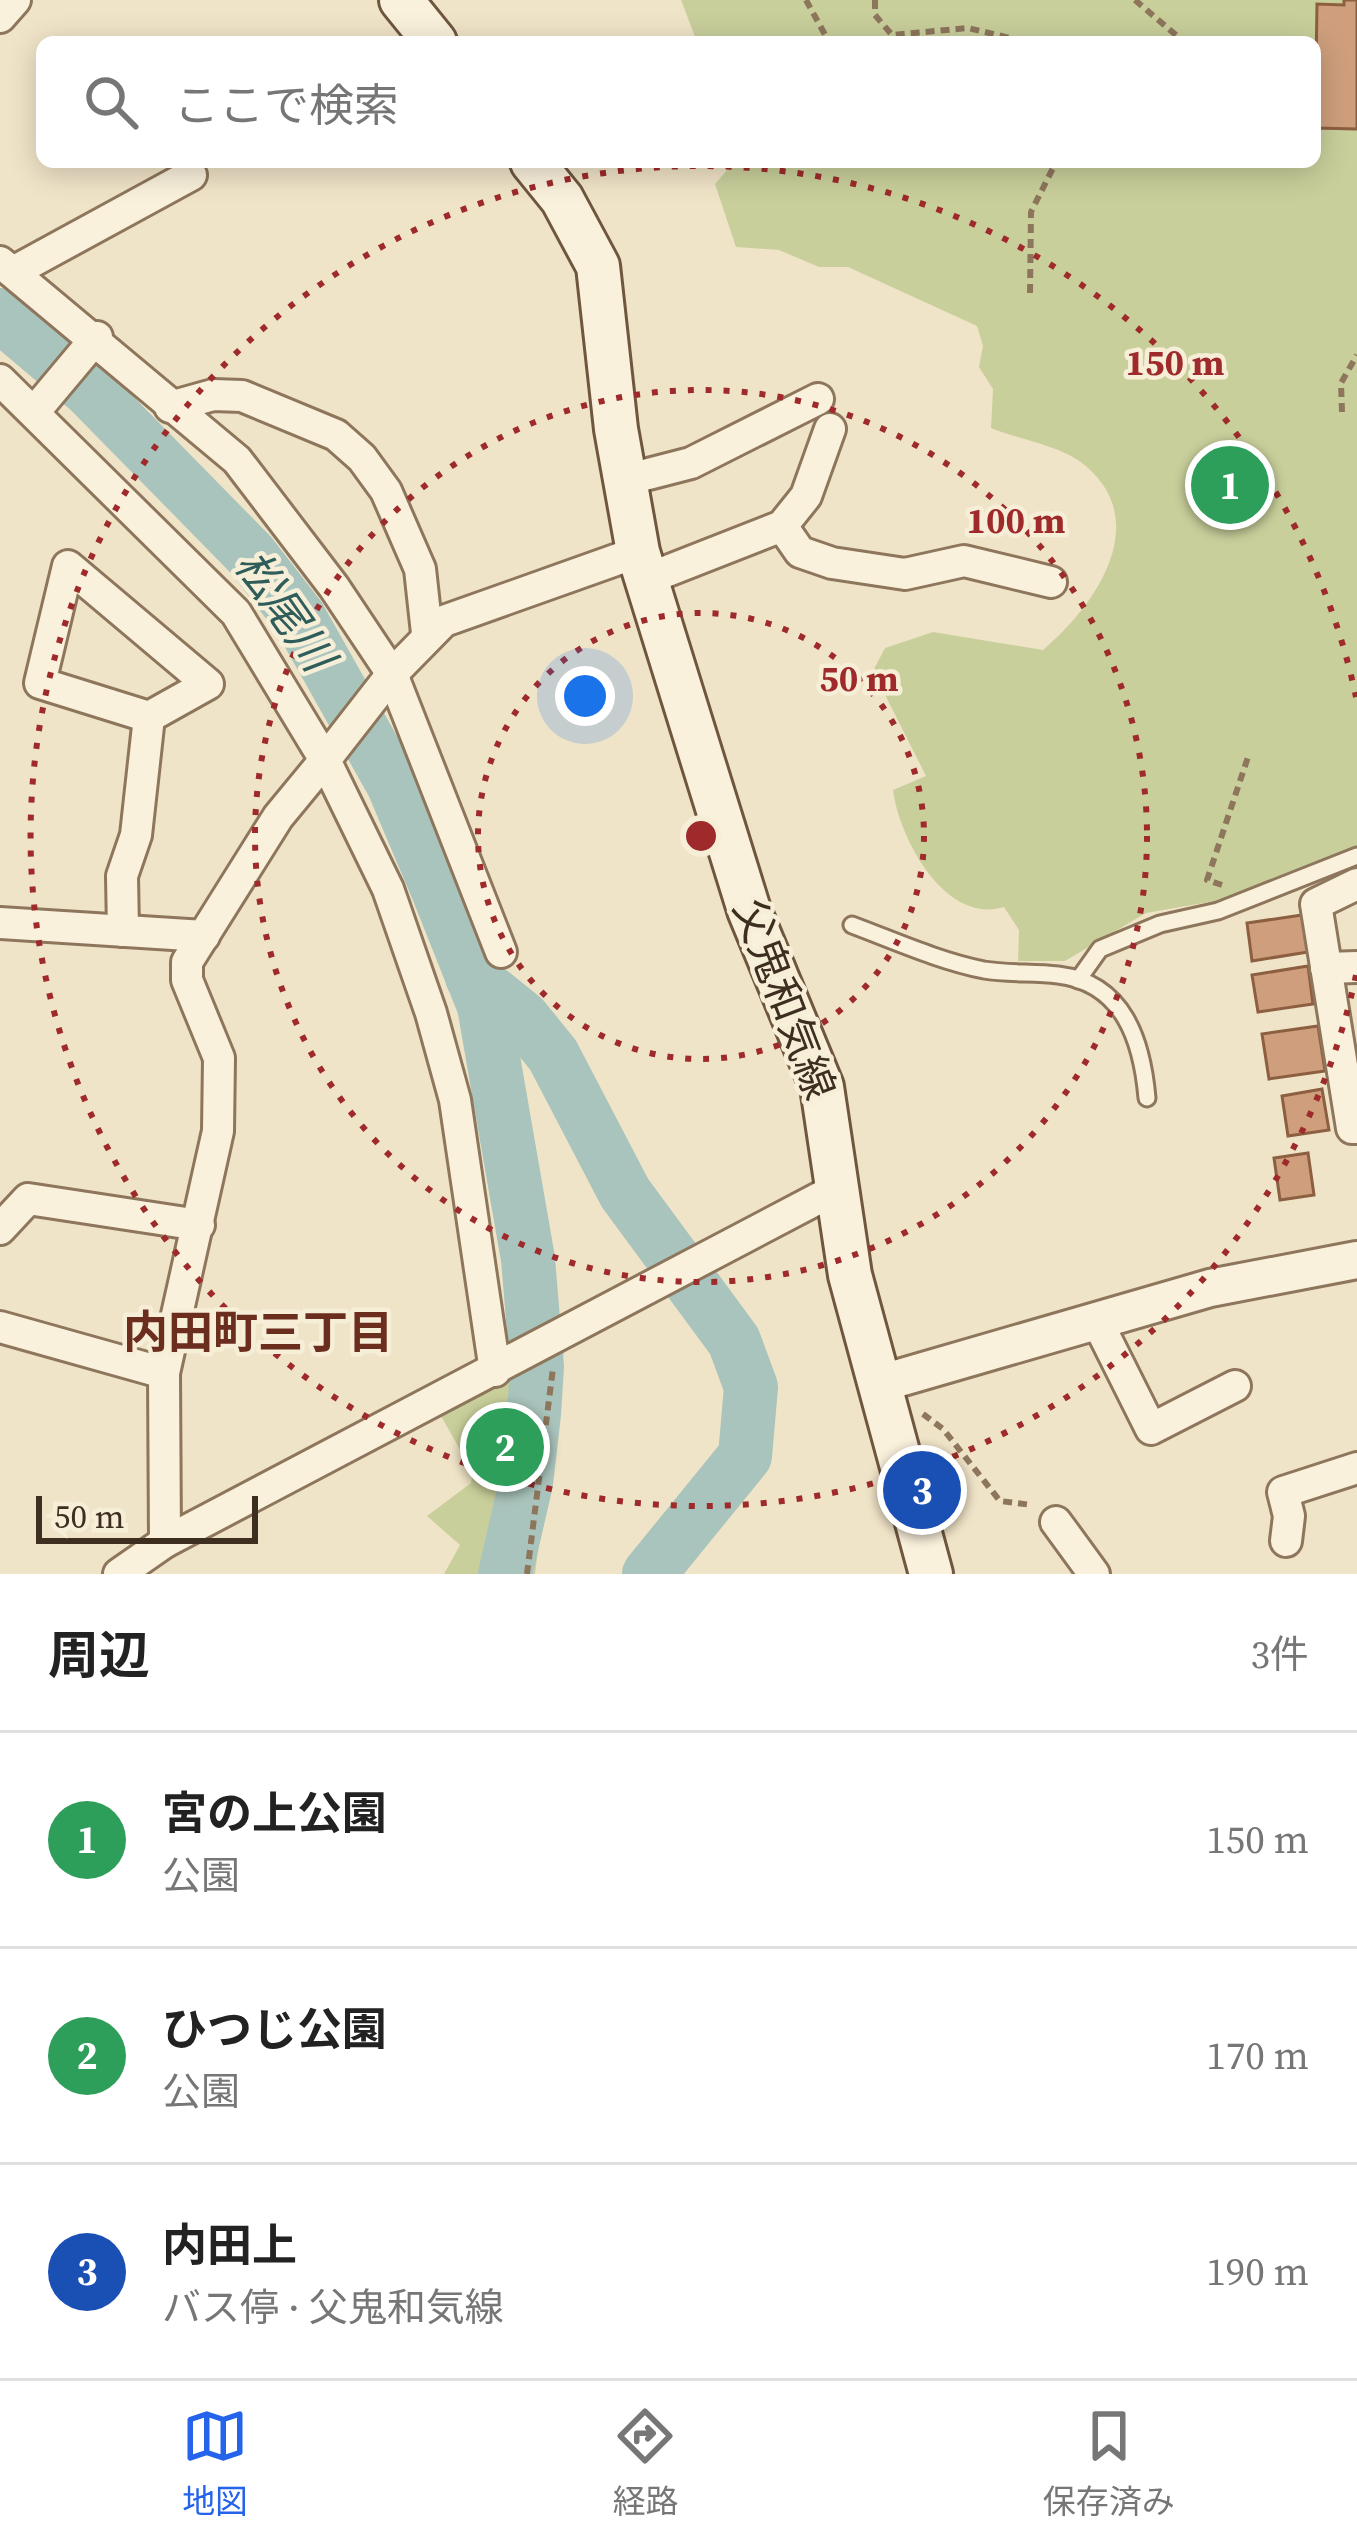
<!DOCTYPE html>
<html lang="ja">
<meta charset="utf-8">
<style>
:root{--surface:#fff;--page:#f6f6f6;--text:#222;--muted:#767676;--line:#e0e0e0;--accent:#2563eb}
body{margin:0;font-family:"Source Serif 4","Noto Sans JP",serif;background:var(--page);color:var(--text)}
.scale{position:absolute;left:36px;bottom:30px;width:222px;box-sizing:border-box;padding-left:12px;border:6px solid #3d2e20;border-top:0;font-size:33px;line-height:42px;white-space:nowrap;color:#3d2e20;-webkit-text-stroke:9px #f7eed8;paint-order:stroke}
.you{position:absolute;left:585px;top:696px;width:42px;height:42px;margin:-30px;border:9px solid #fff;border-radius:50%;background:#1a73e8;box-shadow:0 0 0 18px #1a73e833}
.badge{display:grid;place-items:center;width:78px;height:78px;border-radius:50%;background:var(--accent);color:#fff;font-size:39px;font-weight:700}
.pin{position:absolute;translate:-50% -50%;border:6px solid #fff;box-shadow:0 3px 12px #0006}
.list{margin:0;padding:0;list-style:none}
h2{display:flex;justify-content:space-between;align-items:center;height:156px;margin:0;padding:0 48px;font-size:51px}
h2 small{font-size:39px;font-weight:400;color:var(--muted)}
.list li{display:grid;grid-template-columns:78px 1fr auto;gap:36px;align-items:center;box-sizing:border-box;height:216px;padding:0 48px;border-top:3px solid var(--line)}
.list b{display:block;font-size:45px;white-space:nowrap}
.list p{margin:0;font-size:39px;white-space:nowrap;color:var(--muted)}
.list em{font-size:39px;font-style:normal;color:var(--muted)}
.icon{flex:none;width:66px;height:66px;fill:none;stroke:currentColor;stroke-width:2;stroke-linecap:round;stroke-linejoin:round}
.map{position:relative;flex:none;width:1357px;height:1574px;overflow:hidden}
.search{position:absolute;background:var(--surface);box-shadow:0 6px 30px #0003;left:36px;right:36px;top:36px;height:132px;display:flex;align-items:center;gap:30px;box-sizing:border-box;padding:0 42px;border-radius:18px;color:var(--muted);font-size:45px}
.sheet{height:804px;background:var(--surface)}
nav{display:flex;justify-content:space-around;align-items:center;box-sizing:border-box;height:168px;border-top:3px solid var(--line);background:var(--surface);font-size:33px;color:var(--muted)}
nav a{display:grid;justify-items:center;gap:6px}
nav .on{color:var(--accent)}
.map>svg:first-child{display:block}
.green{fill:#c9cf9b}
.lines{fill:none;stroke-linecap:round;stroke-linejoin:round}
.river{stroke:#a9c4bc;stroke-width:54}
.building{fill:#cf9f7d;stroke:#8d5f41;stroke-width:3}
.service-casing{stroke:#8d765c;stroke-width:21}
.minor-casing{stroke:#8d765c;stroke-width:36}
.tertiary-casing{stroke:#8d765c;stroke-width:42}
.secondary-casing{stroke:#6f573f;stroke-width:48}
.path{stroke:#8d765c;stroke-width:6;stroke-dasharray:9 6;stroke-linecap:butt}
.service{stroke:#faf1dc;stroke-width:15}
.minor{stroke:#faf1dc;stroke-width:30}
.tertiary{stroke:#faf1dc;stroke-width:36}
.secondary{stroke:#faf1dc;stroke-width:42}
.ring{fill:none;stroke:#9e2a2b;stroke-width:6;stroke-dasharray:6 12}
.labels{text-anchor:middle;stroke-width:9;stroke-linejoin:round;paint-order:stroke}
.street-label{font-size:42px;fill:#3d2e20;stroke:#f7eed8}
.water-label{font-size:45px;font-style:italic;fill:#2f5d5a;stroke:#f7eed8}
.neighbourhood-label{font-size:45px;font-weight:bold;fill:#6b2e1e;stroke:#f7eed8}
.centre{fill:#9e2a2b;stroke:#f7eed8;stroke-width:6}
.ring-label{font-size:36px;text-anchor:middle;font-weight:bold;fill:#9e2a2b;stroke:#f7eed8;stroke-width:9;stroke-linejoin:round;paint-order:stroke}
</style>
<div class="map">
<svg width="1357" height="1574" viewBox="0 0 1357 1574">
<rect width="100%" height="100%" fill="#f0e4c8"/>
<g class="green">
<path d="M681 0H1357V846L1215 901 1146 913 1065 961H1018L1019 930 1004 907C945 925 899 838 893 790L926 776 873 671 885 648 933 632 1043 650C1093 608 1153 525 1087 467 1064 446 1020 440 991 428L993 389 979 367 983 346 977 326 848 267H819L779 250 736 247 715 184 734 162H1315V42H697Z"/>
<polygon points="566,1335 535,1574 444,1574 460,1545 427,1516 471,1483 473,1472 438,1411"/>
</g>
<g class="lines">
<g class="river">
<polyline points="0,315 89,390 251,555 299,617 393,784 437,888 484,1006 528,1259 537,1367 534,1414 526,1483 505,1574"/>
<polyline points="472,977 523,1018 553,1055 625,1193 734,1341 751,1387 745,1456 649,1574"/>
</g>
</g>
<g class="building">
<polygon points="1344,0 1357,0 1357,129 1315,128 1317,4 1344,5"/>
<polygon points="1302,915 1308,952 1252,961 1247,923"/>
<polygon points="1308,966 1313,1004 1258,1012 1252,975"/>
<polygon points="1318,1026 1325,1071 1269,1079 1262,1034"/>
<polygon points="1322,1089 1329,1130 1288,1136 1282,1096"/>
<polygon points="1308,1153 1314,1195 1280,1200 1274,1158"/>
</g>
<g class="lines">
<defs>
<g id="service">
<path d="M852 925C895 941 939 961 984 970 1009 974 1034 972 1058 975 1124 983 1142 1041 1147 1098"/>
<polyline points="1078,980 1100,949 1160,924 1218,911 1357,856"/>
</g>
<g id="minor">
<polyline points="0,17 15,0"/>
<polyline points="0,262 237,460 334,587 392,674 501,952"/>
<polyline points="13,272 191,175"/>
<polyline points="0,380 236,613 325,760 278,817 187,962 187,980 219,1058 218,1131 164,1373 165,1542"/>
<polyline points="170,407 213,395 242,396 336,435 362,458 386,491 420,569 427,633"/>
<polyline points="35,411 97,337"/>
<polyline points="625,480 691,463 818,399"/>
<polyline points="782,526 800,552 832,563 905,574 964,561 1051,582"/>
<polygon points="68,566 208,684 149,717 40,683"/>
<polyline points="647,579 782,526 806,496 830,429"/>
<polyline points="1357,884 1316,904 1352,1128 1357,1128"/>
<polyline points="0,923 204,936"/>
<polyline points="123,931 122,876 136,835 149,717"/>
<polyline points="1326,968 1357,967"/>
<polyline points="0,1229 28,1199 199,1225"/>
<polyline points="1096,1319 1151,1429 1235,1386"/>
<polyline points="0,1327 164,1373"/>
<polyline points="495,1371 455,1100 431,1013 388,889 325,760 392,674 444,621 638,552"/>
<polyline points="1056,1522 1094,1574"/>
<polyline points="1286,1541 1289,1516 1283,1492 1357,1468"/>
<polyline points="119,1574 165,1542 840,1187"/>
</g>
<polyline id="tertiary" points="882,1383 1210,1288 1357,1260"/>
<g id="secondary">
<polyline points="401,0 435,42"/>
<polyline points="532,162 562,199 598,266 616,429 638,552 749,910 822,1087 850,1275 931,1574"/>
</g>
</defs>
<use href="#service" class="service-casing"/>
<use href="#minor" class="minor-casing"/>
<use href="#tertiary" class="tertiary-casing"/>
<use href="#secondary" class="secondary-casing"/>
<g class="path">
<polyline points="806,0 829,42"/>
<polyline points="875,0 875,15 892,35 968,28 1027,42"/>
<polyline points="1135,0 1184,42"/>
<polyline points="1030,293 1031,212 1056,162"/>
<polyline points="1342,412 1341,383 1357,355"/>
<polyline points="1222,885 1207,880 1248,757"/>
<polyline points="923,1414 943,1429 1000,1501 1032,1505"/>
<polyline points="527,1574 553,1368"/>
</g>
<use href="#service" class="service"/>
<use href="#minor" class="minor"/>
<use href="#tertiary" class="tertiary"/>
<use href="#secondary" class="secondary"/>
</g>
<g class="ring">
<circle cx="701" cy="836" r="223"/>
<circle cx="701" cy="836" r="446"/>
<path d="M1356 975A670 670 0 1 1 1356 697"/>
</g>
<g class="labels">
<g class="street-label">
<text transform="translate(785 999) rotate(69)" y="15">父鬼和気線</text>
</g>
<g class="water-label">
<text transform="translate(285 610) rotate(55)" y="16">松尾川</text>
</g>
<g class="neighbourhood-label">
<text x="258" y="1348">内田町三丁目</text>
</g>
</g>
<circle cx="701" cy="836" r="18" class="centre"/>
<g class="ring-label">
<text x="1175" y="375">150 m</text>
<text x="1016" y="533">100 m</text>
<text x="859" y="691">50 m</text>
</g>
</svg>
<div class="scale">50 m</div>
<div class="you"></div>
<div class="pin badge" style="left:1230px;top:485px;background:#2e9e5b">1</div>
<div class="pin badge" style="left:505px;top:1447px;background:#2e9e5b">2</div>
<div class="pin badge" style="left:922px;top:1490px;background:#1a4fb4">3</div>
<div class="search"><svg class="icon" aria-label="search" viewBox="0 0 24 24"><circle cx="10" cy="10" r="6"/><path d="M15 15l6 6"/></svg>ここで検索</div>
</div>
<section class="sheet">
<h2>周辺<small>3件</small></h2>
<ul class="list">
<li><span class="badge" style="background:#2e9e5b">1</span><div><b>宮の上公園</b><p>公園</p></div><em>150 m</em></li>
<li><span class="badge" style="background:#2e9e5b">2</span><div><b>ひつじ公園</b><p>公園</p></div><em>170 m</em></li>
<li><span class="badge" style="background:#1a4fb4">3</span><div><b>内田上</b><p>バス停 · 父鬼和気線</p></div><em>190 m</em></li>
</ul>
</section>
<nav>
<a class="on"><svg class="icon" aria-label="map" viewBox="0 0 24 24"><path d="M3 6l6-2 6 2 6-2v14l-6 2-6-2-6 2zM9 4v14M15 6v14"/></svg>地図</a>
<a><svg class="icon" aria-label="directions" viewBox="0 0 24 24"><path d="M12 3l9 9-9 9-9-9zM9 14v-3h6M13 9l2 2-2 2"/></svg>経路</a>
<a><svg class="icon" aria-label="saved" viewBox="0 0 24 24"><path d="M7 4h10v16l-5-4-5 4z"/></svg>保存済み</a>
</nav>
